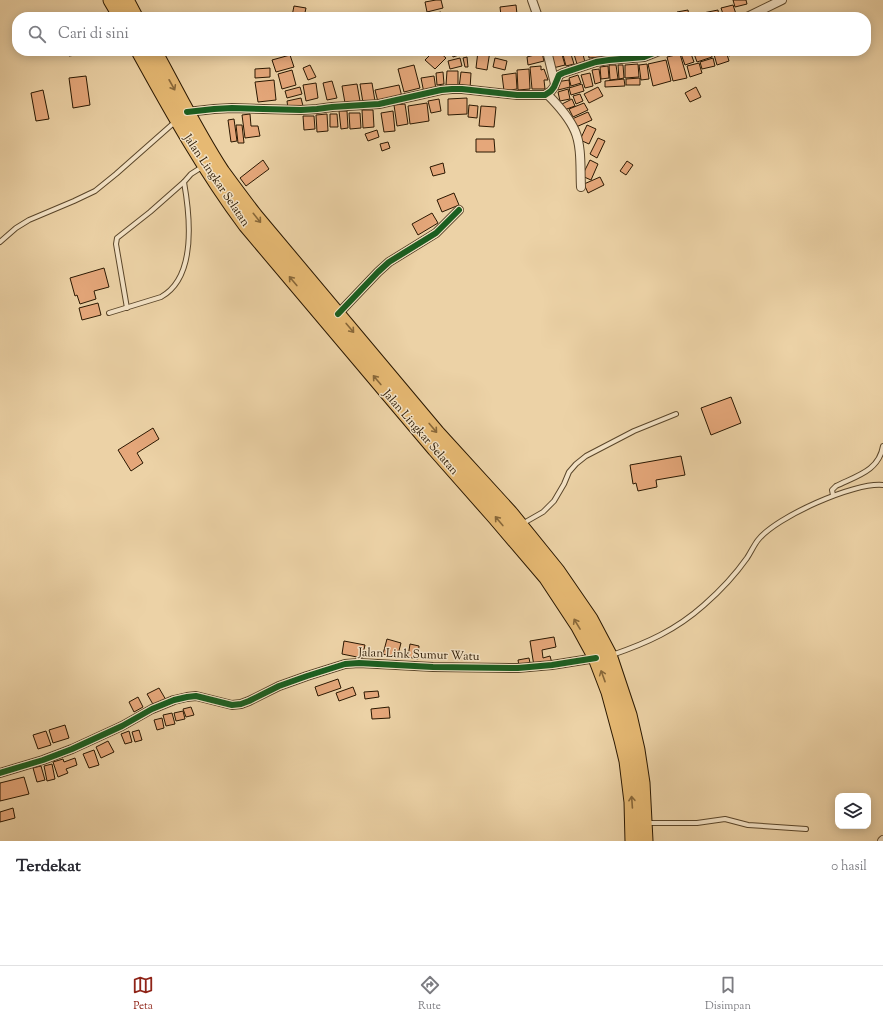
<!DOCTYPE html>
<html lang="id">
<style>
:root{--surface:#fff;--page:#f7f7f7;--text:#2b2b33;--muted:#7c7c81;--line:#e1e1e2;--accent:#8f2418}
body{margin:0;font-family:"Sorts Mill Goudy",serif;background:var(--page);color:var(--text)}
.controls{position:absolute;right:12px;bottom:12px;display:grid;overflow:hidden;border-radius:8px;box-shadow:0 2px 10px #0003}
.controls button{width:36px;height:36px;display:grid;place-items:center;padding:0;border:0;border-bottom:1px solid var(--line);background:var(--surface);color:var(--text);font:20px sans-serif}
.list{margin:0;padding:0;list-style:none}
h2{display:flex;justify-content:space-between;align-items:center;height:52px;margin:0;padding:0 16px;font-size:17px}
h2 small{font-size:13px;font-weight:400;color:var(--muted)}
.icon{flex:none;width:22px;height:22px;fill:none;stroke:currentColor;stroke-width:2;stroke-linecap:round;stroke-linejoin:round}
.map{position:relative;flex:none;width:883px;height:841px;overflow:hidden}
.search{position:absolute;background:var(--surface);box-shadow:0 2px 10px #0003;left:12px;right:12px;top:12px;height:44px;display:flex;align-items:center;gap:10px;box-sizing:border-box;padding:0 14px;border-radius:16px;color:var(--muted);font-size:15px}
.sheet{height:124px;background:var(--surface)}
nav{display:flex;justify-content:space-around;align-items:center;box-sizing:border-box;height:56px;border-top:1px solid var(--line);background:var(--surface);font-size:11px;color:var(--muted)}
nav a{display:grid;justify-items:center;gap:2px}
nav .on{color:var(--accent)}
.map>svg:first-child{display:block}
.building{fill:#e5a77a;stroke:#291701}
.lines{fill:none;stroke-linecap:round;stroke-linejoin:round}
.lane-casing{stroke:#5a462a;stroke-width:6}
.street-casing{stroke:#5a462a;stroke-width:10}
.highway-casing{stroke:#291701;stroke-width:17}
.lane{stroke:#f3e2c5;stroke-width:4}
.street{stroke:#f3e2c5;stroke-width:8}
.highway{stroke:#e6b973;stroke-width:15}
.cycleway-casing{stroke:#f3e2c5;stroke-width:8}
.cycleway{stroke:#1b5e20;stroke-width:6}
.oneway{stroke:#88683a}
.labels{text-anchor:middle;stroke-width:3;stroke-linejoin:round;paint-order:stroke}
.street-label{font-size:12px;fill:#291701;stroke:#f3e2c5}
</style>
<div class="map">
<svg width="883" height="841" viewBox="0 0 883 841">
<rect width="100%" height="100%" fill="#ecd2a6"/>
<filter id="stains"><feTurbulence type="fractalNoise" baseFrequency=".005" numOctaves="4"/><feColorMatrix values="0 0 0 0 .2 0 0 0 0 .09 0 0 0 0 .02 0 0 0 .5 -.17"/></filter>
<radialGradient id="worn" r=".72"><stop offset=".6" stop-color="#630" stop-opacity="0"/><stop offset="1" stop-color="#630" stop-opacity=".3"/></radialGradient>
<g class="building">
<polygon points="436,0 441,0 443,8 427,12 425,2"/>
<polygon points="733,0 746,0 747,4 735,7"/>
<polygon points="516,5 517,14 501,16 500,7"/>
<polygon points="733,5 736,14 724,17 721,8"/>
<polygon points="294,6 306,8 304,17 292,16"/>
<polygon points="688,10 689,17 678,17 677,12"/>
<polygon points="718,10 719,17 704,17 703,13"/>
<polygon points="441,12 442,17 430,17 430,14"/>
<polygon points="671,14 672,17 661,17 660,16"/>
<polygon points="68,51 82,51 82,54 69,56"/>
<polygon points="273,51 287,51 275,55"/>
<polygon points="434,51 438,51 446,58 435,69 425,60"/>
<polygon points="451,51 465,51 465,53 453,57"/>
<polygon points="478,51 490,51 487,70 476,68"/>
<polygon points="561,51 565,65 553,68 549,54"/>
<polygon points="562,51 570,51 574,64 566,66"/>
<polygon points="573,51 582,51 585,62 577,64"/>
<polygon points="588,51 602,51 602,57 589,58"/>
<polygon points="604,51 616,51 617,54 604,55"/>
<polygon points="619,51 628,51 629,54 619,55"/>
<polygon points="631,51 642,51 642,54 631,55"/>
<polygon points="690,51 694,62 685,65 681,54"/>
<polygon points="693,51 711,51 712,57 697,62"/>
<polygon points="713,51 726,51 729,61 717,65"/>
<polygon points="727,51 740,51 741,52 729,56"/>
<polygon points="542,53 544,61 528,65 527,57"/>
<polygon points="680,54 687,78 673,81 667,57"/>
<polygon points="290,55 294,67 276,72 272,60"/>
<polygon points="467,57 468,67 465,67 463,58"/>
<polygon points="460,58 462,66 450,69 448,61"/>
<polygon points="495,58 507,61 505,70 493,67"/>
<polygon points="713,58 715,66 702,69 700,62"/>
<polygon points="666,60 671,81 653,86 648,64"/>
<polygon points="699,63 702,73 690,77 687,66"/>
<polygon points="638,64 639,77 625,78 625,65"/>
<polygon points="647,64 649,79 641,80 639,65"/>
<polygon points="310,65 316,77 308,80 303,68"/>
<polygon points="414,65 420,88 404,92 398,69"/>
<polygon points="609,65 616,65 618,79 610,80"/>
<polygon points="618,65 623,65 624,78 619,79"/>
<polygon points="541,66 541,70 544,69 548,80 544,80 545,89 532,89 530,67"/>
<polygon points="608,66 609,78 601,79 600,67"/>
<polygon points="270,68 270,77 255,78 255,69"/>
<polygon points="529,69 530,89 518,90 517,70"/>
<polygon points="599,69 601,82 595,84 592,70"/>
<polygon points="292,70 296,85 282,89 278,74"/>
<polygon points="447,71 458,71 458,85 446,85"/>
<polygon points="443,72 444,84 437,85 436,73"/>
<polygon points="461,72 471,73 470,89 459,88"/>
<polygon points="516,73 517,89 504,91 502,75"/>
<polygon points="590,73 593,86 585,88 581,75"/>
<polygon points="578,75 581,83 571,86 569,78"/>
<polygon points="86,76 90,105 73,108 69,78"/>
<polygon points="434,76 436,90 424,93 421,78"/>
<polygon points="640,78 640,85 626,85 626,79"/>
<polygon points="624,79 625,86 605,87 605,81"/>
<polygon points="274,80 276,100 258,102 255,82"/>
<polygon points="569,80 570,87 558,90 556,82"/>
<polygon points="332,81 337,98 327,100 323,83"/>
<polygon points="316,83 318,98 306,101 303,85"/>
<polygon points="372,83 375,101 363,103 360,84"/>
<polygon points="357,84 360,101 345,103 342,86"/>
<polygon points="582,84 584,91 571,95 569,88"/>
<polygon points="399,85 402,97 378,102 375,90"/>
<polygon points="300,87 302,94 287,98 285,91"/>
<polygon points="598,87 603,96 589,103 584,94"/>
<polygon points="696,87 701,97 690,102 685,93"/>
<polygon points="568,89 570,99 560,101 558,92"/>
<polygon points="43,90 49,119 36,121 31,93"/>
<polygon points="580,94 583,101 576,104 573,96"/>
<polygon points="301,98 303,106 288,109 287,101"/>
<polygon points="467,98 467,114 448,115 448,99"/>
<polygon points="439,99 441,111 431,113 428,101"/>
<polygon points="572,99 575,106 564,110 562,104"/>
<polygon points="427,103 429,121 410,124 408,106"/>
<polygon points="584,103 588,110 573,117 569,109"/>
<polygon points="405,104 408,124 397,126 394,105"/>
<polygon points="469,105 478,106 477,118 468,117"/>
<polygon points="481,106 496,107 494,127 479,126"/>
<polygon points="362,110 373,110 374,127 363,128"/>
<polygon points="339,111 347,111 348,128 341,129"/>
<polygon points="393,111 395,131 384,132 381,113"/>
<polygon points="588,112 592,120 576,127 572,119"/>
<polygon points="349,113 360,113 361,128 350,129"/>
<polygon points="250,114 251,126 258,126 260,136 245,138 242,115"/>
<polygon points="327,114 328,131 317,132 316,115"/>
<polygon points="330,114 337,114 338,127 330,127"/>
<polygon points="303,116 314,116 315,129 304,130"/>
<polygon points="234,119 237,141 231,142 228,120"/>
<polygon points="236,125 242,125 244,143 238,143"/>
<polygon points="587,125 596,129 589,144 580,140"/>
<polygon points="377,130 379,137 368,141 365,134"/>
<polygon points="598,138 605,141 597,158 590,154"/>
<polygon points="476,139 494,139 495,152 476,152"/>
<polygon points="388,142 390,148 382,151 380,144"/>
<polygon points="263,160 269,169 246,186 240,178"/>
<polygon points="590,160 598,164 591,180 582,176"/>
<polygon points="627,161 633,165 626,175 620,171"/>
<polygon points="443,163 445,173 433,176 430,167"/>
<polygon points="600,177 604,185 588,193 584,184"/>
<polygon points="454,193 459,205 442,212 437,200"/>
<polygon points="432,213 438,223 418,235 412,224"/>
<polygon points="104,268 109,287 94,291 96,299 80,304 77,295 75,296 70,278"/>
<polygon points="98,303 101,315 82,320 79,308"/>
<polygon points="731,397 741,423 711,435 701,408"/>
<polygon points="153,428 159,439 137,453 143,463 131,471 118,450"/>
<polygon points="681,456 685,475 656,480 657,487 638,491 636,483 633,484 630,465"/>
<polygon points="554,637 556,647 542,650 543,658 550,656 552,663 534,666 530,641"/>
<polygon points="387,639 401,643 397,658 383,654"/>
<polygon points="344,641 365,645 362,658 342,654"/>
<polygon points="410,644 419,646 418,659 408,657"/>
<polygon points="529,658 530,663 519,666 518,660"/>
<polygon points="338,679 341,688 318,696 315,687"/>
<polygon points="353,687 356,695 339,701 336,693"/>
<polygon points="159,688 166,700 154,706 147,694"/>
<polygon points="378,691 379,697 365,699 364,692"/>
<polygon points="138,697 143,707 134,712 129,702"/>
<polygon points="191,707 194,715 186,717 183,709"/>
<polygon points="389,707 390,718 372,719 371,709"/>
<polygon points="183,711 185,719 176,721 174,713"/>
<polygon points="172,713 175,724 166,726 163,715"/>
<polygon points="162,718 164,728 157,730 154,720"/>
<polygon points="65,725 69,738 53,743 49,730"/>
<polygon points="139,730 142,740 135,742 132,732"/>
<polygon points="46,731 51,745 38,749 33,735"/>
<polygon points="129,731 132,742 125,744 121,734"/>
<polygon points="108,741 114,752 101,758 96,747"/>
<polygon points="94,750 99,765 89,768 83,754"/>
<polygon points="75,758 77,765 66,769 68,773 58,777 53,762 63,759 64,762"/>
<polygon points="52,764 55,779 47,781 44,766"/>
<polygon points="41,766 45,780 37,782 33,768"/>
<polygon points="24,777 29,794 0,801 0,783"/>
<polygon points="13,808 15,818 0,822 0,812"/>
</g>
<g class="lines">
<defs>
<g id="lane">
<polyline points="0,242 16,228 29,220 74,201 95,191 116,174 176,121"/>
<polyline points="127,308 116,244 117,238 150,212 184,182"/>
<path d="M109 313 161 297C197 277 190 216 184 182L191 174 202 167"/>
<path d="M833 495 832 490 836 486C856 476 879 471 883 446"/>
<polyline points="522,524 543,512 554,501 564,484 569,472 576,464 586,456 634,431 676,414"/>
<path d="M612 655C647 643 676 630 704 605 720 591 735 575 747 558 751 552 754 545 758 540 776 517 854 482 883 485"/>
<polyline points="647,823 697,823 725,819 748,825 806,829"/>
</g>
<g id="street">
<polyline points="532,0 538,17"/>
<polyline points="747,17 782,0"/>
<polyline points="547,51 555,84"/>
<path d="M547 94C558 105 569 117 575 131 582 147 580 170 581 187"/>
<polyline points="187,112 214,109 232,108 301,110 317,109 332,107 379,104 441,90 452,89 462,89 517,95 545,95 551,91 554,87 559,75 563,73 596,62 609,60 644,57 659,51"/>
<polyline points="338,314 378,272 389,262 436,233 459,210"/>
<polyline points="0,773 43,760 72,749 122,726 152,709 174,700 187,697 196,696 232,705 241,704 249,701 279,686 307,676 345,664 359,663 433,667 518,668 552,665 596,658"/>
<polyline points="882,841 883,840"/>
</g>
<g id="highway">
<polyline points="111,0 121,17"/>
<polyline points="126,0 135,17"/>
<path d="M139 51C172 111 205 170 246 225L435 449 495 517 547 578 578 625 596 658 609 692 622 740 627 761 632 802 633 841"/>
<path d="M154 51C176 91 197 134 222 172 233 187 244 202 255 216L437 433 510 513 557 571 590 619 609 655 629 715 637 750 642 783 645 841"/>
</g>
</defs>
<use href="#lane" class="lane-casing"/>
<use href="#street" class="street-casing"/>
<use href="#highway" class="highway-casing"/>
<use href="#lane" class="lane"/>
<use href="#street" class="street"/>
<use href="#highway" class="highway"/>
<defs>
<g id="cycleway">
<polyline points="187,112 214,109 232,108 301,110 317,109 332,107 379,104 441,90 452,89 462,89 517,95 545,95 551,91 554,87 559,75 563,73 596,62 609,60 644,57 659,51"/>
<polyline points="338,314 378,272 389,262 436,233 459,210"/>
<polyline points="0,773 43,760 72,749 122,726 152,709 174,700 187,697 196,696 232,705 241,704 249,701 279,686 307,676 345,664 359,663 433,667 518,668 552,665 596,658"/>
</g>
</defs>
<use href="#cycleway" class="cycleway-casing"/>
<use href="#cycleway" class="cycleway"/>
</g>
<defs><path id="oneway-shaft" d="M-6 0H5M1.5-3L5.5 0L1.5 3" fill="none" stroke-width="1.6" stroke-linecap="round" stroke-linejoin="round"/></defs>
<g class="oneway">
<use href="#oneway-shaft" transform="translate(172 85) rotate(61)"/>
<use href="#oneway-shaft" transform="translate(257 218) rotate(51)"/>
<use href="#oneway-shaft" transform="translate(293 281) rotate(-130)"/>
<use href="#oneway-shaft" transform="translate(350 328) rotate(50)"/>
<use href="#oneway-shaft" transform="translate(377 380) rotate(-130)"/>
<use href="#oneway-shaft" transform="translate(433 428) rotate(50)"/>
<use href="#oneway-shaft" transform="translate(499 521) rotate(-130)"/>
<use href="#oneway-shaft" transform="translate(577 624) rotate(-121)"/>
<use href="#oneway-shaft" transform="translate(603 676) rotate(-110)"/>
<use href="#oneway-shaft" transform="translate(632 802) rotate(-94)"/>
</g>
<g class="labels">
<g class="street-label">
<text transform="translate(217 180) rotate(56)" y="4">Jalan Lingkar Selatan</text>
<text transform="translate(421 432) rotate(49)" y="4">Jalan Lingkar Selatan</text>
<text transform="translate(419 654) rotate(2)" y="4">Jalan Link Sumur Watu</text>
</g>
</g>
<rect width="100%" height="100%" filter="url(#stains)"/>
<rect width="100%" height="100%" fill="url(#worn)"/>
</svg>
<div class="controls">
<button><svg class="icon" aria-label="layers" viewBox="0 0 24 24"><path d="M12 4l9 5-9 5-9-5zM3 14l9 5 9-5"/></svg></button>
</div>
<div class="search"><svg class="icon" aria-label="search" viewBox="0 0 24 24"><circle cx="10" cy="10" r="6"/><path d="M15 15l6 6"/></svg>Cari di sini</div>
</div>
<section class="sheet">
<h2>Terdekat<small>0 hasil</small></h2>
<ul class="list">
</ul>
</section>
<nav>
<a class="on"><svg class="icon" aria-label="map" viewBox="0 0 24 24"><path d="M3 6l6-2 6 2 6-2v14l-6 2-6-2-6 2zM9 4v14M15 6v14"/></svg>Peta</a>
<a><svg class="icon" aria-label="directions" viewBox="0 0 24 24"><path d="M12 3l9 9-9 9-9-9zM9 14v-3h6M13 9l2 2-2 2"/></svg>Rute</a>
<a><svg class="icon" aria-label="saved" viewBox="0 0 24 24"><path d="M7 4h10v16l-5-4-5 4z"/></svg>Disimpan</a>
</nav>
